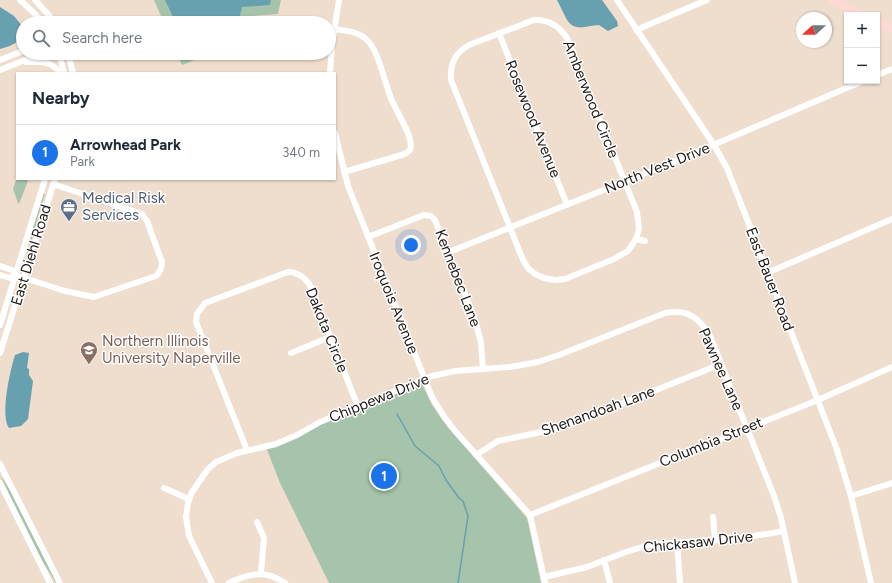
<!DOCTYPE html>
<meta charset="utf-8">
<style>
:root{--surface:#fff;--page:#f2f2f3;--text:#1f2937;--muted:#747a83;--line:#e0e1e3;--accent:#1a73e8}
body{margin:0;font-family:Figtree,sans-serif;background:var(--page);color:var(--text)}
.controls{position:absolute;right:12px;top:12px;display:grid;overflow:hidden;border-radius:0px;box-shadow:0 1px 3px #0004}
.controls button{width:36px;height:36px;display:grid;place-items:center;padding:0;border:0;border-bottom:1px solid var(--line);background:var(--surface);color:var(--text);font:20px sans-serif}
.compass{position:absolute;left:796px;top:12px;width:36px;height:36px;border-radius:50%;background:var(--surface);box-shadow:0 1px 3px #0004;rotate:249deg}
.you{position:absolute;left:411px;top:245px;width:14px;height:14px;margin:-10px;border:3px solid #fff;border-radius:50%;background:#1a73e8;box-shadow:0 0 0 6px #1a73e833}
.badge{display:grid;place-items:center;width:26px;height:26px;border-radius:50%;background:var(--accent);color:#fff;font-size:13px;font-weight:700}
.pin{position:absolute;translate:-50% -50%;border:2px solid #fff;box-shadow:0 1px 4px #0006}
.list{margin:0;padding:0;list-style:none}
h2{display:flex;justify-content:space-between;align-items:center;height:52px;margin:0;padding:0 16px;font-size:17px}
h2 small{font-size:13px;font-weight:400;color:var(--muted)}
.list li{display:grid;grid-template-columns:26px 1fr auto;gap:12px;align-items:center;box-sizing:border-box;height:56px;padding:0 16px;border-top:1px solid var(--line)}
.list b{display:block;font-size:15px;white-space:nowrap}
.list p{margin:0;font-size:13px;white-space:nowrap;color:var(--muted)}
.list em{font-size:13px;font-style:normal;color:var(--muted)}
.icon{flex:none;width:22px;height:22px;fill:none;stroke:currentColor;stroke-width:2;stroke-linecap:round;stroke-linejoin:round}
.map{position:relative;flex:none;width:892px;height:583px;overflow:hidden}
.search{position:absolute;background:var(--surface);box-shadow:0 1px 3px #0004;left:16px;top:16px;width:320px;height:44px;display:flex;align-items:center;gap:10px;box-sizing:border-box;padding:0 14px;border-radius:22px;color:var(--muted);font-size:15px}
.panel{position:absolute;background:var(--surface);box-shadow:0 1px 3px #0004;left:16px;top:72px;width:320px;height:108px;border-radius:0px}
.map>svg:first-child{display:block}
.green{fill:#a6c4ac}
.water{fill:#67a0ae}
.lines{fill:none;stroke-linecap:round;stroke-linejoin:round}
.stream{stroke:#67a0ae;stroke-width:1.5}
.minor{stroke:#fff;stroke-width:6}
.major{stroke:#ffd9d6;stroke-width:8}
.labels{text-anchor:middle;stroke-width:3;stroke-linejoin:round;paint-order:stroke}
.street-label{font-size:15px;fill:#1f1914;stroke:#fff}
.service-label{font-size:15px;fill:#4e5e75;stroke:#fff;text-anchor:start}
.education-label{font-size:15px;fill:#785e54;stroke:#fff;text-anchor:start}
</style>
<div class="map">
<svg width="892" height="583" viewBox="0 0 892 583">
<rect width="100%" height="100%" fill="#efddce"/>
<g class="green">
<polygon points="154,0 281,0 278,14 252,16 251,23 164,23"/>
<polygon points="177,53 213,53 182,65"/>
<polygon points="17,177 17,179 27,179 28,181 19,204 18,203 13,189"/>
<path d="M43 194H45C37 217 32 241 25 265L24 264 29 248 32 229Z"/>
<polygon points="421,382 432,405 446,425 526,517 528,522 541,583 329,583 280,483 266,447 313,427"/>
<polygon points="0,475 11,491 57,583 56,583 50,573 42,561"/>
</g>
<g class="water">
<polygon points="165,0 271,0 270,5 242,7 238,23 176,23"/>
<path d="M557 0H602L617 21 618 26 608 31 599 25C587 25 576 33 567 20Z"/>
<polygon points="0,7 14,16 23,27 22,39 10,46 0,49"/>
<path d="M23 352 29 353 27 368 29 369V375L33 381 28 419 21 426 9 428C0 415 10 371 15 355Z"/>
</g>
<g class="lines">
<polyline class="stream" points="397,414 415,446 439,466 446,480 459,498 463,501 468,516 458,583"/>
<g class="minor">
<polyline points="20,0 31,10 43,23"/>
<polyline points="35,0 46,12 55,23"/>
<polyline points="617,0 714,145 727,168 836,447 851,496 871,583"/>
<path d="M534 20C549 19 559 26 567 38L637 212 639 229 636 239 628 251 614 259 565 279 555 280 544 278 535 274 528 268 523 260 451 80C450 63 455 53 469 45Z"/>
<path d="M334 29C346 31 359 31 368 41 380 54 385 86 393 103 398 114 415 140 410 150L405 154 344 172"/>
<polyline points="637,31 643,27 707,0"/>
<polyline points="499,33 567,205"/>
<polyline points="59,53 64,73"/>
<polyline points="68,53 73,73"/>
<polyline points="0,60 23,51"/>
<path d="M26 62C42 61 50 61 61 73"/>
<polyline points="0,70 43,53"/>
<polyline points="330,73 332,45 339,0"/>
<polyline points="877,75 892,69"/>
<polyline points="335,133 348,186 432,397 445,418 455,431 530,515 545,583"/>
<polyline points="368,237 424,215 431,216 435,220 475,319 481,343 483,369"/>
<polyline points="636,239 645,241"/>
<polyline points="449,252 671,163 863,81"/>
<path d="M0 266 12 270 15 275 65 291 94 297 156 276C160 272 162 268 162 262L147 221 142 214 53 184"/>
<polyline points="767,273 892,219"/>
<polyline points="0,275 10,278 15,275"/>
<polyline points="0,325 45,179"/>
<polyline points="0,353 55,179"/>
<polyline points="291,353 330,337"/>
<path d="M247 450 196 322 197 314 205 303 288 272C299 272 305 278 311 287L358 407"/>
<polyline points="476,455 498,441 551,430 581,420 721,364"/>
<polyline points="0,464 60,583"/>
<polyline points="0,483 50,583"/>
<polyline points="164,488 189,499"/>
<polyline points="851,496 892,483"/>
<polyline points="530,515 818,400 892,367"/>
<polyline points="713,517 715,540"/>
<polyline points="257,522 264,538 261,573"/>
<polyline points="677,542 680,583"/>
<polyline points="604,560 610,583"/>
<polyline points="544,577 587,567 626,552 649,545 668,543 736,539 784,531"/>
<path d="M212 583 189 536 186 517 188 503 192 492 208 469 216 462 237 453 276 444 297 435 320 422 432 376 455 371 510 367 538 362 559 355 665 313C687 309 699 317 710 336L774 496 781 518 795 583"/>
<path d="M229 583C249 573 266 570 285 583"/>
</g>
<g class="major">
<polyline points="832,0 862,15"/>
<polyline points="877,22 892,29"/>
</g>
</g>
<defs>
<symbol id="office-pin" viewBox="-11 -11 22 30"><path d="M0 17L-7.5 6A9.5 9.5 0 1 1 7.5 6Z" fill="#5c6f8a" stroke="#fff"/><path d="M-6-3h4V-5.5h4V-3h4V5H-6ZM-1-4.5V-3h2v-1.5ZM-6 0V1H6V0Z" fill="#fff"/></symbol>
<symbol id="university-pin" viewBox="-11 -11 22 30"><path d="M0 17L-7.5 6A9.5 9.5 0 1 1 7.5 6Z" fill="#8d6e63" stroke="#fff"/><path d="M0-5L7-2L0 1L-7-2ZM-4 1L0 2.5L4 1V4Q0 6-4 4Z" fill="#fff"/></symbol>
</defs>
<g fill-rule="evenodd">
<use href="#office-pin" x="59" y="197" width="20" height="27"/>
<use href="#university-pin" x="79" y="340" width="20" height="27"/>
</g>
<g class="labels">
<g class="street-label">
<text transform="translate(591 99) rotate(68)" y="5">Amberwood Circle</text>
<text transform="translate(533 119) rotate(68)" y="5">Rosewood Avenue</text>
<text transform="translate(657 168) rotate(-22)" y="5">North Vest Drive</text>
<text transform="translate(31 255) rotate(-73)" y="5">East Diehl Road</text>
<text transform="translate(458 278) rotate(69)" y="5">Kennebec Lane</text>
<text transform="translate(770 279) rotate(69)" y="5">East Bauer Road</text>
<text transform="translate(394 303) rotate(68)" y="5">Iroquois Avenue</text>
<text transform="translate(327 330) rotate(68)" y="5">Dakota Circle</text>
<text transform="translate(721 369) rotate(66)" y="5">Pawnee Lane</text>
<text transform="translate(379 398) rotate(-22)" y="5">Chippewa Drive</text>
<text transform="translate(598 411) rotate(-20)" y="5">Shenandoah Lane</text>
<text transform="translate(711 442) rotate(-22)" y="5">Columbia Street</text>
<text transform="translate(698 542) rotate(-6)" y="5">Chickasaw Drive</text>
</g>
<g class="service-label">
<text x="82" y="203">Medical Risk<tspan x="82" dy="17">Services</tspan></text>
</g>
<g class="education-label">
<text x="102" y="346">Northern Illinois<tspan x="102" dy="17">University Naperville</tspan></text>
</g>
</g>
</svg>
<div class="controls">
<button>+</button>
<button>−</button>
</div>
<svg class="compass" viewBox="-18 -18 36 36"><path d="M0-13l5 13h-10z" fill="#e53935"/><path d="M0 13l5-13h-10z" fill="#747a83"/></svg>
<div class="you"></div>
<div class="pin badge" style="left:384px;top:476px">1</div>
<div class="search"><svg class="icon" aria-label="search" viewBox="0 0 24 24"><circle cx="10" cy="10" r="6"/><path d="M15 15l6 6"/></svg>Search here</div>
<section class="panel">
<h2>Nearby<small></small></h2>
<ul class="list">
<li><span class="badge">1</span><div><b>Arrowhead Park</b><p>Park</p></div><em>340 m</em></li>
</ul>
</section>
</div>
